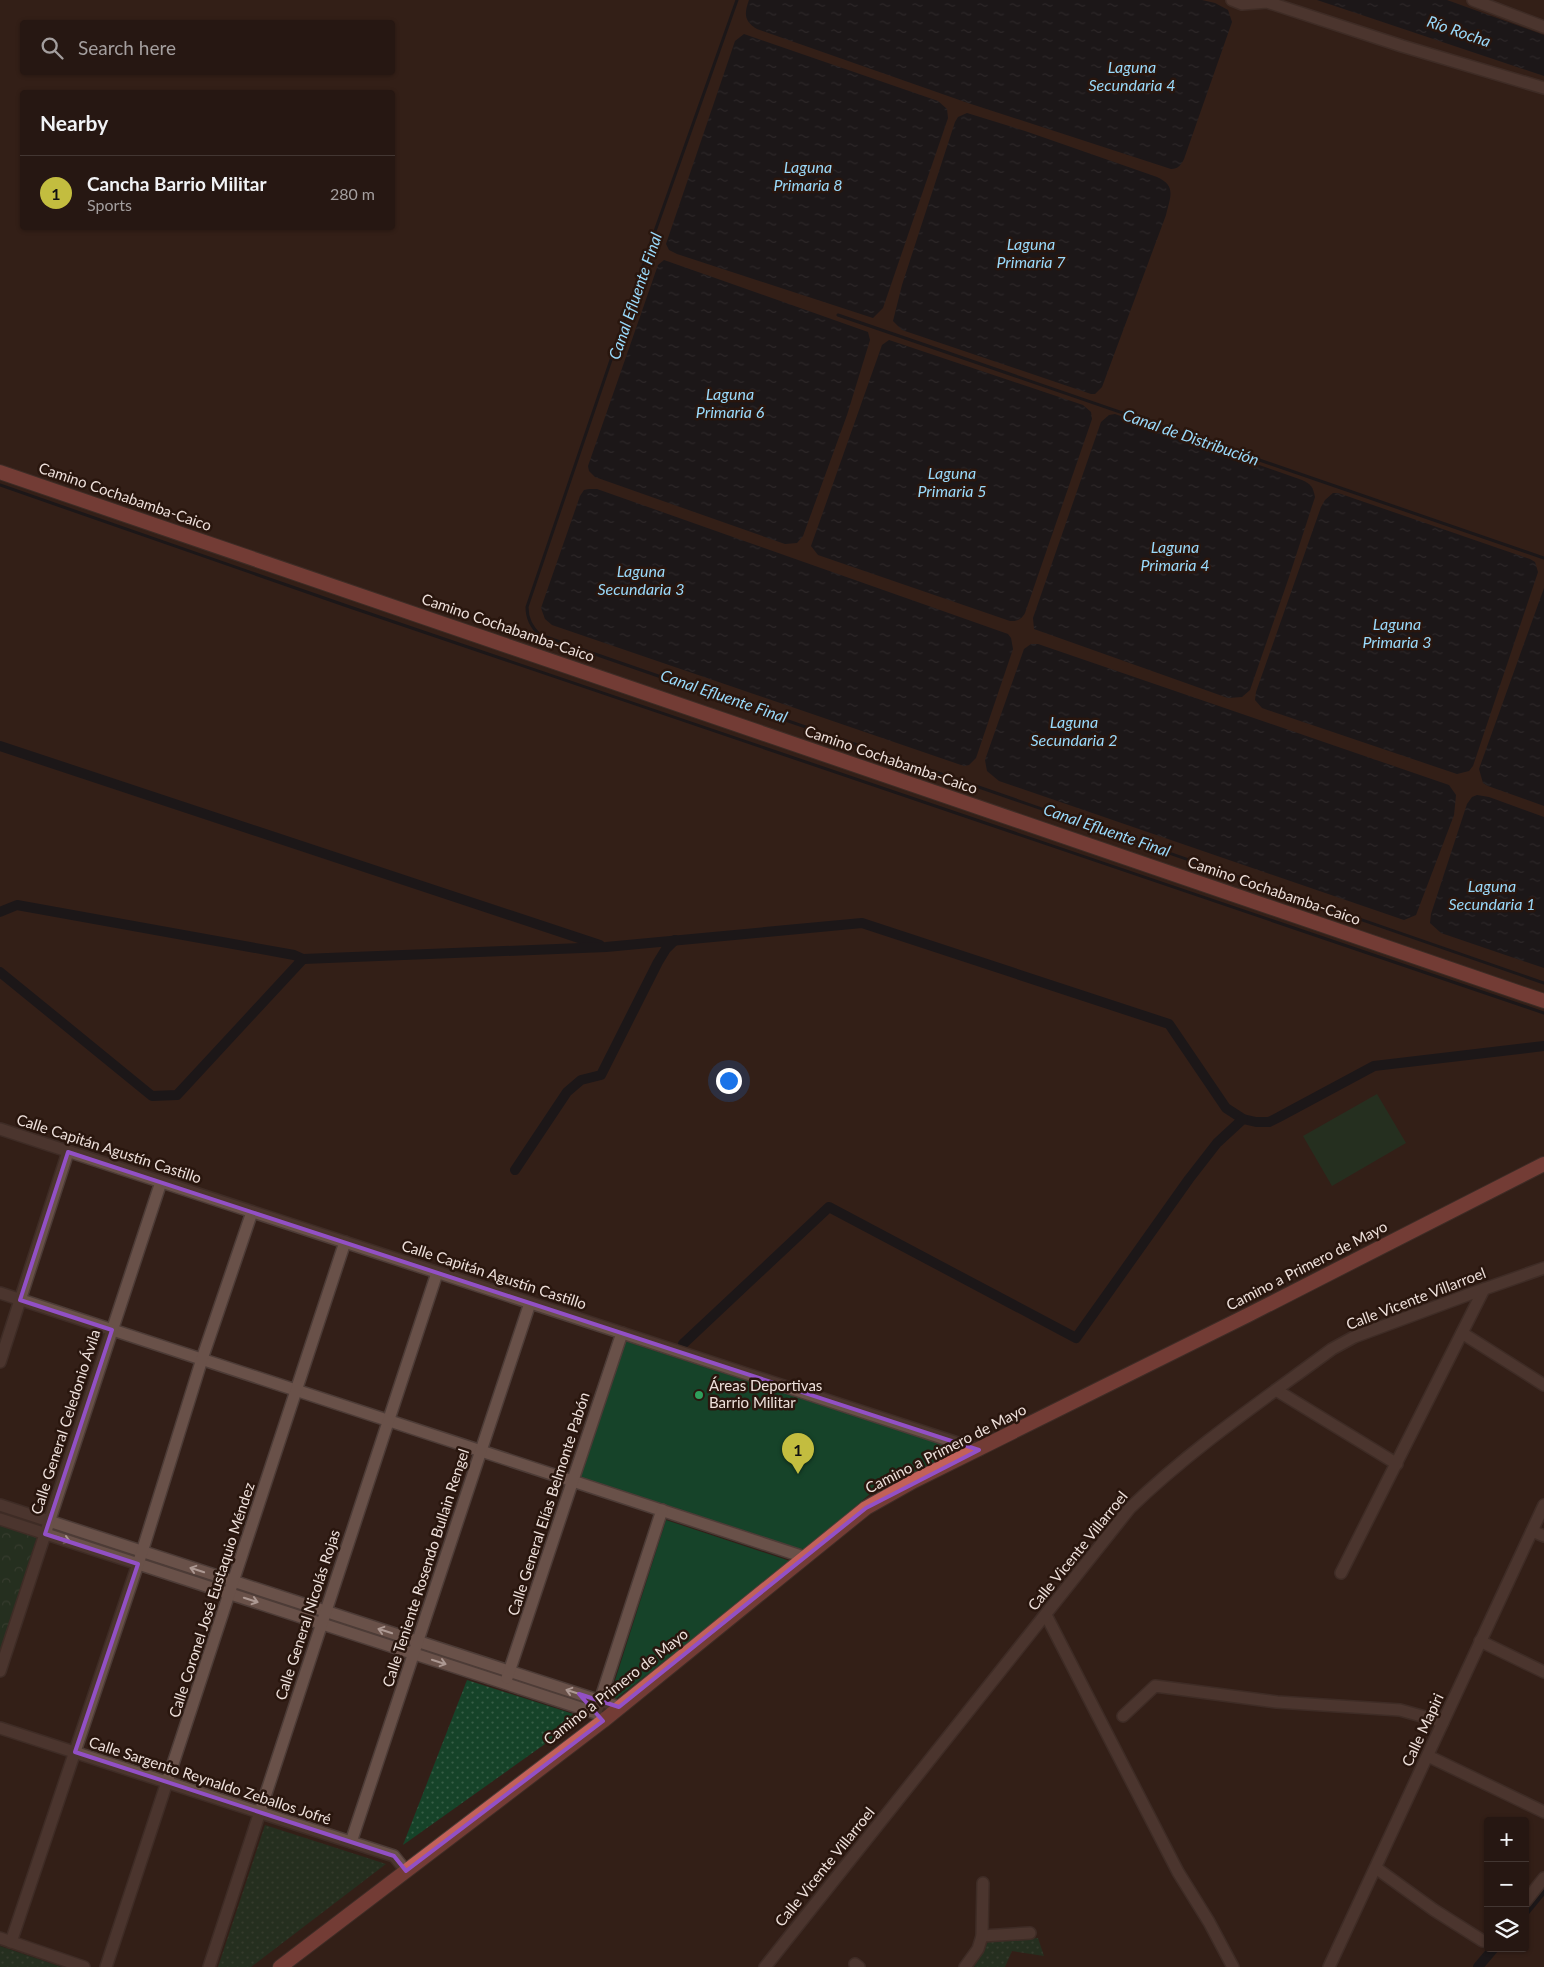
<!DOCTYPE html>
<meta charset="utf-8">
<style>
:root{--surface:#261712;--page:#2e201b;--text:#f1f3f6;--muted:#a49f9f;--line:#423632;--accent:#c3bd3f}
body{margin:0;font-family:Lato,sans-serif;background:var(--page);color:var(--text)}
.controls{position:absolute;right:15px;bottom:15px;display:grid;overflow:hidden;border-radius:5px;box-shadow:0 1px 4px #0004}
.controls button{width:45px;height:45px;display:grid;place-items:center;padding:0;border:0;border-bottom:1px solid var(--line);background:var(--surface);color:var(--text);font:25px sans-serif}
.you{position:absolute;left:728px;top:1080px;width:18px;height:18px;margin:-12px;border:4px solid #fff;border-radius:50%;background:#1a73e8;box-shadow:0 0 0 8px #1a73e833}
.badge{display:grid;place-items:center;width:32px;height:32px;border-radius:50%;background:var(--accent);color:#111;font-size:16px;font-weight:700}
.pin{position:absolute;translate:-50% -41px;filter:drop-shadow(0 1px 2px #0008)}
.pin::after{content:'';position:absolute;top:26px;width:18px;height:15px;background:inherit;clip-path:polygon(0 0,100% 0,50% 100%)}
.list{margin:0;padding:0;list-style:none}
h2{display:flex;justify-content:space-between;align-items:center;height:65px;margin:0;padding:0 20px;font-size:21px}
h2 small{font-size:16px;font-weight:400;color:var(--muted)}
.list li{display:grid;grid-template-columns:32px 1fr auto;gap:15px;align-items:center;box-sizing:border-box;height:75px;padding:0 20px;border-top:1px solid var(--line)}
.list b{display:block;font-size:19px;white-space:nowrap}
.list p{margin:0;font-size:16px;white-space:nowrap;color:var(--muted)}
.list em{font-size:16px;font-style:normal;color:var(--muted)}
.icon{flex:none;width:28px;height:28px;fill:none;stroke:currentColor;stroke-width:2;stroke-linecap:round;stroke-linejoin:round}
.map{position:relative;flex:none;width:1544px;height:1967px;overflow:hidden}
.search{position:absolute;background:var(--surface);box-shadow:0 1px 4px #0004;left:20px;top:20px;width:375px;height:55px;display:flex;align-items:center;gap:12px;box-sizing:border-box;padding:0 18px;border-radius:5px;color:var(--muted);font-size:19px}
.panel{position:absolute;background:var(--surface);box-shadow:0 1px 4px #0004;left:20px;top:90px;width:375px;height:140px;border-radius:5px}
.map>svg:first-child{display:block}
.grass{fill:url(#grass-dots)}
.park{fill:url(#park-crowns)}
.pitch{fill:#164329}
.water{fill:url(#water-ripples)}
.lines{fill:none;stroke-linecap:round;stroke-linejoin:round}
.stream{stroke:#000e1a;stroke-width:3}
.canal{stroke:#000e1a;stroke-width:10}
.minor-casing{stroke:#4d3c37;stroke-width:14}
.major-casing{stroke:#4d3c37;stroke-width:16}
.minor{stroke:#695149;stroke-width:11}
.major{stroke:#c26159;stroke-width:14}
.oneway{stroke:#ac9892}
.marked{fill:none;stroke:#9250c5;stroke-width:4;stroke-linejoin:round}
.leisure-dot{fill:#2e9e5b;stroke:#29160e;stroke-width:2}
.labels{text-anchor:middle;stroke-width:5;stroke-linejoin:round;paint-order:stroke}
.street-label{font-size:15px;fill:#eee0db;stroke:#29160e}
.poi-label{font-size:15px;fill:#eee0db;stroke:#29160e;text-anchor:start}
.water-label{font-size:16px;font-style:italic;fill:#99d9fa;stroke:#29160e}
</style>
<div class="map">
<svg width="1544" height="1967" viewBox="0 0 1544 1967">
<defs>
<pattern id="grass-dots" width="8" height="8" patternUnits="userSpaceOnUse" patternTransform="scale(1.25)"><rect width="8" height="8" fill="#164329"/><path d="M2 2h.1M6 6h.1" fill="none" stroke="#385e47" stroke-width="1.8" stroke-linecap="round"/></pattern>
<pattern id="park-crowns" width="20" height="18" patternUnits="userSpaceOnUse" patternTransform="scale(1.25)"><rect width="20" height="18" fill="#164329"/><path d="M2 6a3 3 0 1 1 6 0M12 15a3 3 0 1 1 6 0" fill="none" stroke="#385e47"/></pattern>
<pattern id="water-ripples" width="26" height="14" patternUnits="userSpaceOnUse" patternTransform="scale(1.25)"><rect width="26" height="14" fill="#000e1a"/><path d="M2 4q2-2 4 0t4 0M15 11q2-2 4 0t4 0" fill="none" stroke="#26313b"/></pattern>
</defs>
<rect width="100%" height="100%" fill="#331f18"/>
<g class="grass">
<polygon points="467,1680 583,1717 403,1845"/>
<polygon points="265,1825 386,1864 251,1967 218,1967"/>
<polygon points="1038,1938 1044,1956 1012,1951 1005,1967 974,1967 989,1940"/>
<polygon points="0,1946 62,1967 0,1967"/>
</g>
<polygon class="park" points="0,1525 37,1537 0,1652"/>
<g class="pitch">
<polygon points="1377,1094 1406,1143 1332,1186 1303,1136"/>
<polygon points="625,1341 959,1450 871,1493 804,1551 580,1477"/>
<polygon points="666,1520 790,1561 697,1636 694,1643 689,1642 616,1699 610,1696"/>
</g>
<g class="water">
<path d="M749 0H1202L1215 3 1228 10 1232 22 1184 159C1181 165 1178 169 1171 169L968 103 757 29C744 21 744 14 749 0Z"/>
<polygon points="1317,0 1447,0 1544,35 1544,76"/>
<polygon points="744,34 938,101 947,109 948,118 883,308 873,318 677,254 669,250 666,244 735,41"/>
<path d="M967 113 1025 131 1157 177C1177 186 1170 197 1166 215L1102 387 1095 394H1091L902 330 893 321 902 285 955 122 958 117Z"/>
<polygon points="664,260 868,332 870,340 847,415 803,536 797,543 785,544 595,477 589,471 588,466 658,265"/>
<path d="M889 340 1083 405 1091 412 1092 419 1025 613C1021 620 1017 621 1010 621L818 555 811 546 882 345Z"/>
<path d="M1115 414 1302 480C1311 484 1313 487 1315 497L1289 577 1250 690 1242 697 1228 698 1034 629 1033 618 1101 422 1109 415Z"/>
<polygon points="589,489 597,489 1008,634 1011,638 1013,649 976,758 969,765 964,766 552,625 545,619 541,608 580,496 584,490"/>
<polygon points="1333,493 1338,493 1530,559 1535,562 1538,572 1473,766 1469,771 1457,774 1262,708 1255,700 1256,692 1321,507 1325,500"/>
<polygon points="1544,588 1544,806 1488,786 1483,783 1479,769"/>
<polygon points="1031,644 1038,644 1449,785 1456,795 1454,815 1416,915 1404,920 999,781 987,771 985,760 1024,649"/>
<polygon points="1477,795 1489,797 1544,817 1544,968 1441,933 1430,923 1431,914 1467,804 1472,797"/>
</g>
<g class="lines">
<g class="stream">
<path d="M737 0 648 251 527 607C527 619 531 627 540 635L1544 983"/>
<polyline points="838,315 1544,558"/>
<polyline points="0,485 347,606 1544,1013"/>
</g>
<g class="canal">
<polyline points="0,746 600,945"/>
<polyline points="0,912 17,905 294,955 303,959 606,947 862,923 1169,1024 1226,1108 1243,1119 1256,1122 1269,1122 1279,1117 1374,1066 1544,1046"/>
<polyline points="0,972 152,1096 177,1095 303,959"/>
<polyline points="515,1170 567,1092 581,1080 601,1075 658,962 666,949 675,940"/>
<polyline points="683,1344 829,1207 1076,1338 1189,1179 1217,1143 1243,1119"/>
<polyline points="1525,1911 1544,1888"/>
<polyline points="1478,1967 1494,1948"/>
</g>
<defs>
<g id="minor">
<polyline points="1232,0 1242,4 1267,2 1402,46 1544,88"/>
<polyline points="1473,0 1544,27"/>
<polyline points="0,1129 979,1450"/>
<polyline points="0,1293 804,1557"/>
<polyline points="1462,1333 1544,1385"/>
<polyline points="0,1362 68,1152"/>
<polyline points="1276,1390 1397,1464"/>
<polyline points="0,1505 619,1707"/>
<polyline points="0,1519 596,1713 603,1721"/>
<polyline points="1532,1531 1544,1536"/>
<polyline points="1341,1573 1484,1289"/>
<polyline points="1046,1615 1178,1872 1209,1922 1233,1967"/>
<polyline points="1480,1641 1544,1672"/>
<polyline points="0,1671 161,1182"/>
<polyline points="507,1678 622,1333"/>
<polyline points="598,1707 662,1510"/>
<polyline points="1123,1716 1155,1686 1277,1702 1400,1710 1443,1722"/>
<polyline points="0,1728 394,1856 406,1871"/>
<polyline points="1428,1756 1544,1812"/>
<polyline points="351,1842 530,1303"/>
<polyline points="1376,1868 1434,1910 1483,1941 1488,1942"/>
<polyline points="1525,1902 1544,1878"/>
<polyline points="982,1936 1030,1933"/>
<polyline points="0,1938 84,1967"/>
<polyline points="11,1942 142,1552 202,1359 252,1212"/>
<polyline points="855,1964 859,1967"/>
<polyline points="106,1967 345,1242"/>
<polyline points="209,1967 437,1273"/>
<path d="M765 1967 1130 1508C1192 1448 1263 1400 1332 1349L1354 1337 1470 1294 1544 1268"/>
<polyline points="965,1967 978,1949 982,1936 983,1883"/>
<polyline points="1329,1967 1544,1505"/>
</g>
<g id="major">
<polyline points="0,472 1544,1001"/>
<polyline points="280,1967 603,1721 866,1508 914,1481 1248,1315 1544,1164"/>
</g>
</defs>
<use href="#minor" class="minor-casing"/>
<use href="#major" class="major-casing"/>
<use href="#minor" class="minor"/>
<use href="#major" class="major"/>
</g>
<defs><path id="oneway-shaft" d="M-6 0H5M1.5-3L5.5 0L1.5 3" fill="none" stroke-width="1.6" stroke-linecap="round" stroke-linejoin="round" transform="scale(1.25)"/></defs>
<g class="oneway">
<use href="#oneway-shaft" transform="translate(63 1539) rotate(18)"/>
<use href="#oneway-shaft" transform="translate(197 1570) rotate(-162)"/>
<use href="#oneway-shaft" transform="translate(251 1600) rotate(18)"/>
<use href="#oneway-shaft" transform="translate(385 1631) rotate(-162)"/>
<use href="#oneway-shaft" transform="translate(439 1662) rotate(18)"/>
<use href="#oneway-shaft" transform="translate(573 1692) rotate(-162)"/>
</g>
<path d="M0 0H1544V1967H0ZM68 1152 979 1450 866 1508 619 1707 579 1694 603 1721 406 1871 394 1856 75 1752 138 1564 45 1534 112 1330 20 1300Z" fill="#331f18" fill-opacity=".55" fill-rule="evenodd"/>
<path class="marked" d="M68 1152 979 1450 866 1508 619 1707 579 1694 603 1721 406 1871 394 1856 75 1752 138 1564 45 1534 112 1330 20 1300Z"/>
<circle class="leisure-dot" cx="699" cy="1395" r="5"/>
<g class="labels">
<g class="street-label">
<text transform="translate(125 497) rotate(19)" y="5">Camino Cochabamba-Caico</text>
<text transform="translate(508 628) rotate(19)" y="5">Camino Cochabamba-Caico</text>
<text transform="translate(891 760) rotate(19)" y="5">Camino Cochabamba-Caico</text>
<text transform="translate(1274 891) rotate(19)" y="5">Camino Cochabamba-Caico</text>
<text transform="translate(109 1149) rotate(18)" y="5">Calle Capitán Agustín Castillo</text>
<text transform="translate(1307 1266) rotate(-27)" y="5">Camino a Primero de Mayo</text>
<text transform="translate(494 1275) rotate(18)" y="5">Calle Capitán Agustín Castillo</text>
<text transform="translate(1416 1299) rotate(-21)" y="5">Calle Vicente Villarroel</text>
<text transform="translate(66 1422) rotate(-72)" y="5">Calle General Celedonio Ávila</text>
<text transform="translate(946 1449) rotate(-27)" y="5">Camino a Primero de Mayo</text>
<text transform="translate(549 1504) rotate(-72)" y="5">Calle General Elías Belmonte Pabón</text>
<text transform="translate(1078 1551) rotate(-51)" y="5">Calle Vicente Villarroel</text>
<text transform="translate(426 1568) rotate(-72)" y="5">Calle Teniente Rosendo Bullain Rengel</text>
<text transform="translate(212 1600) rotate(-72)" y="5">Calle Coronel José Eustaquio Méndez</text>
<text transform="translate(308 1615) rotate(-72)" y="5">Calle General Nicolás Rojas</text>
<text transform="translate(616 1687) rotate(-38)" y="5">Camino a Primero de Mayo</text>
<text transform="translate(1423 1730) rotate(-65)" y="5">Calle Mapiri</text>
<text transform="translate(210 1781) rotate(18)" y="5">Calle Sargento Reynaldo Zeballos Jofré</text>
<text transform="translate(825 1867) rotate(-51)" y="5">Calle Vicente Villarroel</text>
</g>
<g class="poi-label">
<text x="709" y="1391">Áreas Deportivas<tspan x="709" dy="17">Barrio Militar</tspan></text>
</g>
<g class="water-label">
<text transform="translate(1459 31) rotate(19)" y="6">Río Rocha</text>
<text x="1132" y="73">Laguna<tspan x="1132" dy="18">Secundaria 4</tspan></text>
<text x="808" y="173">Laguna<tspan x="808" dy="18">Primaria 8</tspan></text>
<text x="1031" y="250">Laguna<tspan x="1031" dy="18">Primaria 7</tspan></text>
<text transform="translate(635 296) rotate(-71)" y="6">Canal Efluente Final</text>
<text x="730" y="400">Laguna<tspan x="730" dy="18">Primaria 6</tspan></text>
<text transform="translate(1191 437) rotate(19)" y="6">Canal de Distribución</text>
<text x="952" y="479">Laguna<tspan x="952" dy="18">Primaria 5</tspan></text>
<text x="1175" y="553">Laguna<tspan x="1175" dy="18">Primaria 4</tspan></text>
<text x="641" y="577">Laguna<tspan x="641" dy="18">Secundaria 3</tspan></text>
<text x="1397" y="630">Laguna<tspan x="1397" dy="18">Primaria 3</tspan></text>
<text transform="translate(724 696) rotate(19)" y="6">Canal Efluente Final</text>
<text x="1074" y="728">Laguna<tspan x="1074" dy="18">Secundaria 2</tspan></text>
<text transform="translate(1107 830) rotate(19)" y="6">Canal Efluente Final</text>
<text x="1492" y="892">Laguna<tspan x="1492" dy="18">Secundaria 1</tspan></text>
</g>
</g>
</svg>
<div class="controls">
<button>+</button>
<button>−</button>
<button><svg class="icon" aria-label="layers" viewBox="0 0 24 24"><path d="M12 4l9 5-9 5-9-5zM3 14l9 5 9-5"/></svg></button>
</div>
<div class="you"></div>
<div class="pin badge" style="left:798px;top:1474px">1</div>
<div class="search"><svg class="icon" aria-label="search" viewBox="0 0 24 24"><circle cx="10" cy="10" r="6"/><path d="M15 15l6 6"/></svg>Search here</div>
<section class="panel">
<h2>Nearby<small></small></h2>
<ul class="list">
<li><span class="badge">1</span><div><b>Cancha Barrio Militar</b><p>Sports</p></div><em>280 m</em></li>
</ul>
</section>
</div>
